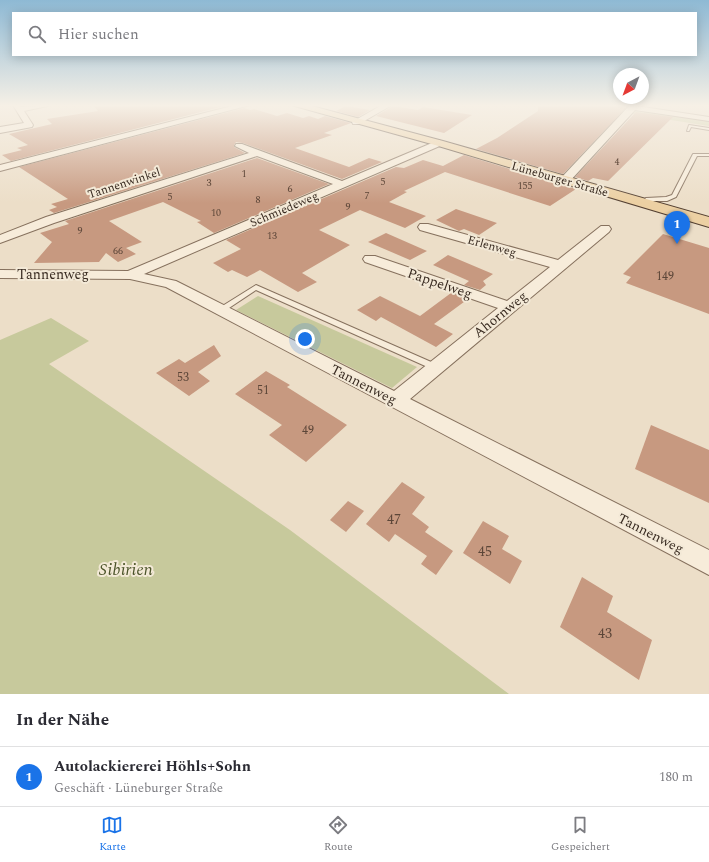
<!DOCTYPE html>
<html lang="de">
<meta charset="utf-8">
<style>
:root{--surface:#fff;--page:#f2f2f3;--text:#2b2b33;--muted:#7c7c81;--line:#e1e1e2;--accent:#1a73e8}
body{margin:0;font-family:Spectral,serif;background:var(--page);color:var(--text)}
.compass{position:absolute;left:613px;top:68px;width:36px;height:36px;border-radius:50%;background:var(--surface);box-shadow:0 2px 10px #0003;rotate:221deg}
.you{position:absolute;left:305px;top:339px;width:14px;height:14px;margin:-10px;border:3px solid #fff;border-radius:50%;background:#1a73e8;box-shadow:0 0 0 6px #1a73e833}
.badge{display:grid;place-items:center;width:26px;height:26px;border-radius:50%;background:var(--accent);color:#fff;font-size:13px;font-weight:700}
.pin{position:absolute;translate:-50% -33px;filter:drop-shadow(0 1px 2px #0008)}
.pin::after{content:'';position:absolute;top:21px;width:14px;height:12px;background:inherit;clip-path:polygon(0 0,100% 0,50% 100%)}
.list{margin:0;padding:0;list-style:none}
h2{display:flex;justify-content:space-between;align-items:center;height:52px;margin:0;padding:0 16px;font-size:17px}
h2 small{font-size:13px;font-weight:400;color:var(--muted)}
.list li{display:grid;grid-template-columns:26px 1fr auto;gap:12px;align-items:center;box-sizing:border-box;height:60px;padding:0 16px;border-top:1px solid var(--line)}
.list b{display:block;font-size:15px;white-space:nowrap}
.list p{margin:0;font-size:13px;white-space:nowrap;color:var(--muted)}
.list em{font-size:13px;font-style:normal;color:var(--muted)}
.icon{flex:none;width:22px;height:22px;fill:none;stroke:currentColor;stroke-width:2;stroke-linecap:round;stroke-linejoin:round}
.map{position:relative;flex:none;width:709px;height:694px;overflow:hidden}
.search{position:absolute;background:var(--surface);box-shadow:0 2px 10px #0003;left:12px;right:12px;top:12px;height:44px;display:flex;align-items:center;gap:10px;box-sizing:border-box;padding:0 14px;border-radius:0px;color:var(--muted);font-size:15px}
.sheet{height:112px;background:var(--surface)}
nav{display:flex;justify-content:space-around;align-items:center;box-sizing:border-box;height:56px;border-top:1px solid var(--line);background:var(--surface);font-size:11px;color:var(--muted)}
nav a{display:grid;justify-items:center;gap:2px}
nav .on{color:var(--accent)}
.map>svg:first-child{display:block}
.green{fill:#c7c99c}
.building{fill:#c79980}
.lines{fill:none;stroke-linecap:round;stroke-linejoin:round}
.lane-casing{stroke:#86715e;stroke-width:2}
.street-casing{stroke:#86715e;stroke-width:2}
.primary-casing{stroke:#544032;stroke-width:2}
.lane{fill:#f7ecda;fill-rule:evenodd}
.street{fill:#f7ecda;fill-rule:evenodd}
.primary{fill:#ecd0a3;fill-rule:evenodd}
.labels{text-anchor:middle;stroke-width:4;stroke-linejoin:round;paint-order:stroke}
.far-number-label{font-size:10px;fill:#5c4638}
.far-street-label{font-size:12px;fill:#382a20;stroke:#f3e9d7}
.number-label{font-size:12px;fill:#5c4638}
.street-label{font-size:14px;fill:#382a20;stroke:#f3e9d7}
.near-number-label{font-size:14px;fill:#5c4638}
.near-park-label{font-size:17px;font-style:italic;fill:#4b5329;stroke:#f3e9d7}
</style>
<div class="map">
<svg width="709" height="694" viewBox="0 0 709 694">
<rect width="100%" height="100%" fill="#ecdec8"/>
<g class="green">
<polygon points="635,110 642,110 709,120 709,126 633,114"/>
<polygon points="258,296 417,367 392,388 236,310"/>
<polygon points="51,318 89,341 49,364 290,530 509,694 0,694 0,340"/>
</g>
<g class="building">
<polygon points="93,105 228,105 11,161 2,155 22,150 17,148 28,145 9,134 52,124 47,119 98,111"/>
<polygon points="538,105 613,105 626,108 563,174 476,149 497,138 538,111"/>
<polygon points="346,106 370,110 358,117 336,111"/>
<polygon points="393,106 418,110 423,107 472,115 444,133 376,116"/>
<polygon points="244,108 250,110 254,109 277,116 287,113 303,118 309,116 318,119 325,116 351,123 324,133 332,135 295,148 349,167 369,158 382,162 342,179 243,143 236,142 234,145 234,147 245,153 54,213 49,210 57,207 51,204 68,199 19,167"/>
<polygon points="636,112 673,117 608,181 593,178 588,181 575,177"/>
<polygon points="464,155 576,189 550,206 445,172 404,191 407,192 389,202 426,216 405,228 360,210 319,230 350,245 302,273 317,282 298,292 260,270 247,277 232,270 228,272 213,263 241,249 226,240 396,167 404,168 423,160 443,166"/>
<polygon points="257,158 329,184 214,233 197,222 201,221 163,202 109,221 142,242 126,248 136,254 118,262 106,253 99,262 34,263 52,242 40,233 69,224 65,221"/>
<polygon points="456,209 497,223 479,235 464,229 459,231 436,220"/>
<polygon points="386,233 427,251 410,260 368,242"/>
<polygon points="663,234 709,248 709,314 626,283 631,277 623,274"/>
<polygon points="448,255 493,274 483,281 486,285 480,290 464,285 469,281 433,265"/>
<polygon points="451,293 468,299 434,324 453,334 436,347 381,317 376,321 357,310 380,296 420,316"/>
<polygon points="214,345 221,356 198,372 210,381 189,396 156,373 179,359 185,363"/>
<polygon points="266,371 290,385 287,387 347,425 306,462 269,435 282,425 235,394"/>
<polygon points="651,425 709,450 709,503 635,469"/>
<polygon points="402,482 425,497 412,514 429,527 425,532 453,551 436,575 421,564 427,556 395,534 389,542 366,524"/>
<polygon points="348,501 364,511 346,532 330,520"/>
<polygon points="483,521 509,536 502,549 522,561 510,584 463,553"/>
<polygon points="582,577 613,596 607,612 652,640 639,680 560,627"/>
</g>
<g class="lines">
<defs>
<g id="lane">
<polygon points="689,125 709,128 709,130 691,127 689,131 687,131"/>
<polygon points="693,154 709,154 709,156 697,156 676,197 667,201 649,201 646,204 642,204 641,203 646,198 666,197 672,195"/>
<polygon points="256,285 438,365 439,367 438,369 432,369 256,290 223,312 217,312 216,310"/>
</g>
<g id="street">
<polygon points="13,105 20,105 21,107 52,105 24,111 33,125 32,127 0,133 0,127 24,123"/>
<polygon points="236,105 250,105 0,171 0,165"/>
<polygon points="382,105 392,105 359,124 353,124 352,122"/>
<polygon points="630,105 709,117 709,121 635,110 569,182 561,182 560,180 561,178"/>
<polygon points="439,140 443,143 442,145 144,274 176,281 394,391 498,308 365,262 363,259 365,256 375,256 507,301 550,267 420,230 418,227 420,224 428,224 558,260 601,226 609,226 611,229 609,232 410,399 709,550 709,575 166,287 130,279 0,278 0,270 128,271 333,184 257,156 54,223 0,243 0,235 46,217 249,153 235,146 236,144 242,144 342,181"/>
</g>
<polygon id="primary" points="291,105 308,105 443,141 709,217 709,227 435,145"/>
</defs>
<use href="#lane" class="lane-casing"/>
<use href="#street" class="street-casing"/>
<use href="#primary" class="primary-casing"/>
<use href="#lane" class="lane"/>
<use href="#street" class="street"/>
<use href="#primary" class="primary"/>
</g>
<linearGradient id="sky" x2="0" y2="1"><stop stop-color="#8eb9d4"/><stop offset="0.52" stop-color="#f6f0e6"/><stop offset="1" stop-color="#f6f0e6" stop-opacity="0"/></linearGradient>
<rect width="709" height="203" fill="url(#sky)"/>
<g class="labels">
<g class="far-number-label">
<text x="617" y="165">4</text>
<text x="244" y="177">1</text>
<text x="383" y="185">5</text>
<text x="209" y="186">3</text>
<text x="525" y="189">155</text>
<text x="290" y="192">6</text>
<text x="367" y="199">7</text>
<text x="170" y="200">5</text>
<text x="258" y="203">8</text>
<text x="348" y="210">9</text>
<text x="216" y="216">10</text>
<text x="80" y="234">9</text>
<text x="272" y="239">13</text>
<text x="118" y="254">66</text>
</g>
<g class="far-street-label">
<text transform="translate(560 179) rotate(16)" y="4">Lüneburger Straße</text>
<text transform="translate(124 183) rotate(-18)" y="4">Tannenwinkel</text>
<text transform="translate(284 209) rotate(-23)" y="4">Schmiedeweg</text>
<text transform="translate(492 246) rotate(16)" y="4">Erlenweg</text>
</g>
<g class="number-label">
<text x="665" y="280">149</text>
<text x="183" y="381">53</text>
<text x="263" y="394">51</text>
<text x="308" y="434">49</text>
</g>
<g class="street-label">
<text x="53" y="279">Tannenweg</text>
<text transform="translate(440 283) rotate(19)" y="5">Pappelweg</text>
<text transform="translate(500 314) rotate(-39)" y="5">Ahornweg</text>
<text transform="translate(364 384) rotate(27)" y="5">Tannenweg</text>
<text transform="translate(651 533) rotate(27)" y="5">Tannenweg</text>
</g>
<g class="near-number-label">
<text x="394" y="524">47</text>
<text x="485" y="556">45</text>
<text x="605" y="638">43</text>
</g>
<g class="near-park-label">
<text x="126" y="575">Sibirien</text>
</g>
</g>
</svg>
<svg class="compass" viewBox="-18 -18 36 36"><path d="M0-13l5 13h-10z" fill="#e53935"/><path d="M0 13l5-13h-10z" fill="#7c7c81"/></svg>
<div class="you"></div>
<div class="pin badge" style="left:677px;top:244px">1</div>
<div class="search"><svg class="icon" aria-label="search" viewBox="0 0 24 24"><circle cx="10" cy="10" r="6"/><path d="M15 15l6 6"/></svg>Hier suchen</div>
</div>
<section class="sheet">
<h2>In der Nähe<small></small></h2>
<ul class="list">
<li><span class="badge">1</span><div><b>Autolackiererei Höhls+Sohn</b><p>Geschäft · Lüneburger Straße</p></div><em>180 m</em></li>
</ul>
</section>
<nav>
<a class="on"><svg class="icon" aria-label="map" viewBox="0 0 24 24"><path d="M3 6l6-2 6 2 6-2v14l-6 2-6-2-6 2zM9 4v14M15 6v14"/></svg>Karte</a>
<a><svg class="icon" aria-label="directions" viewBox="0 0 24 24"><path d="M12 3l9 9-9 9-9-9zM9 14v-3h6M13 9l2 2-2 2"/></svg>Route</a>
<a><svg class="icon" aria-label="saved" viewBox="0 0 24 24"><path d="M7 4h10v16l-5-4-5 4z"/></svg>Gespeichert</a>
</nav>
